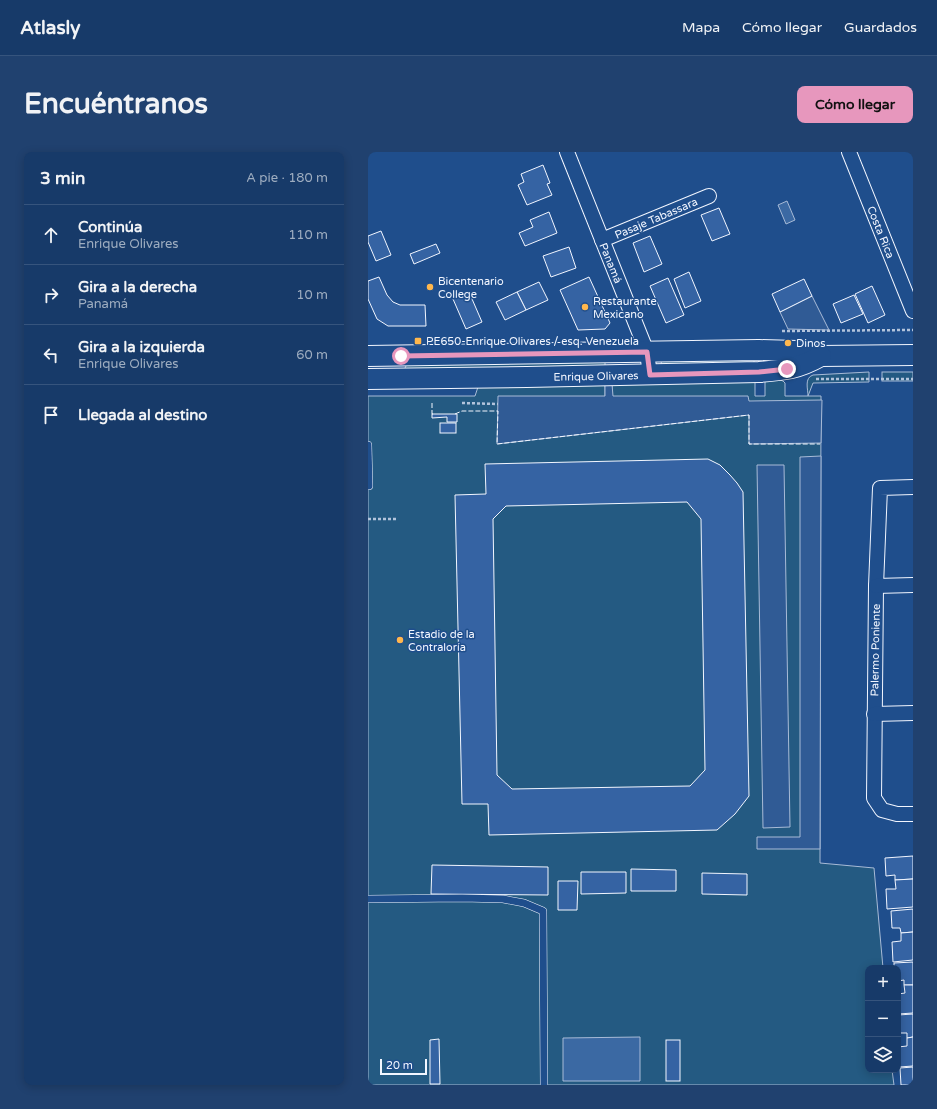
<!DOCTYPE html>
<html lang="es">
<meta charset="utf-8">
<style>
:root{--surface:#173a69;--page:#20416f;--text:#f1f3f6;--muted:#9eadc0;--line:#36547d;--accent:#e797bd}
body{margin:0;font-family:"Varela Round",sans-serif;background:var(--page);color:var(--text)}
.controls{position:absolute;right:12px;bottom:12px;display:grid;overflow:hidden;border-radius:8px;box-shadow:0 2px 10px #0003}
.controls button{width:36px;height:36px;display:grid;place-items:center;padding:0;border:0;border-bottom:1px solid var(--line);background:var(--surface);color:var(--text);font:20px sans-serif}
.scale{position:absolute;left:12px;bottom:10px;width:47px;box-sizing:border-box;padding-left:4px;border:2px solid #f2f6ff;border-top:0;font-size:11px;line-height:14px;white-space:nowrap;color:#f2f6ff;-webkit-text-stroke:3px #1f4e8c;paint-order:stroke}
.stop{position:absolute;width:12px;height:12px;margin:-9px;border:3px solid #e797bd;border-radius:50%;background:#fff}
.stop.end{background:#e797bd;border-color:#fff;box-shadow:0 1px 4px #0008}
.list{margin:0;padding:0;list-style:none}
h2{display:flex;justify-content:space-between;align-items:center;height:52px;margin:0;padding:0 16px;font-size:17px}
h2 small{font-size:13px;font-weight:400;color:var(--muted)}
.list li{display:grid;grid-template-columns:26px 1fr auto;gap:12px;align-items:center;box-sizing:border-box;height:60px;padding:0 16px;border-top:1px solid var(--line)}
.list b{display:block;font-size:15px;white-space:nowrap}
.list p{margin:0;font-size:13px;white-space:nowrap;color:var(--muted)}
.list em{font-size:13px;font-style:normal;color:var(--muted)}
.icon{flex:none;width:22px;height:22px;fill:none;stroke:currentColor;stroke-width:2;stroke-linecap:round;stroke-linejoin:round}
.map{position:relative;flex:none;width:545px;height:933px;overflow:hidden;border-radius:8px}
header{display:flex;align-items:center;gap:24px;box-sizing:border-box;height:56px;padding:0 20px;background:var(--surface);border-bottom:1px solid var(--line)}
header strong{font-size:19px}
nav{display:flex;gap:22px;margin-inline-start:auto;font-size:14px}
.intro{display:flex;align-items:center;justify-content:space-between;box-sizing:border-box;height:96px;padding:0 24px}
h1{margin:0;font-size:28px}
.button{padding:10px 18px;border-radius:8px;background:var(--accent);color:#111;font-size:14px;font-weight:700}
main{display:flex;gap:24px;padding:0 24px}
aside{flex:1;background:var(--surface);border-radius:8px;box-shadow:0 2px 10px #0003}
.map>svg:first-child{display:block}
.green{fill:#245a82;stroke:#a8bbd7}
.parking{fill:#305b95;stroke:#a8bbd7}
.water{fill:#3b69a3;stroke:#a8bbd7}
.building{fill:#3563a3;stroke:#f2f6ff;fill-rule:evenodd}
.lines{fill:none;stroke-linecap:round;stroke-linejoin:round}
.lane-casing{stroke:#f2f6ff;stroke-width:8}
.street-casing{stroke:#f2f6ff;stroke-width:16}
.secondary-casing{stroke:#f2f6ff;stroke-width:22}
.path{stroke:#b3c4dc;stroke-width:2.5;stroke-dasharray:3 2;stroke-linecap:butt}
.lane{stroke:#1f4e8c;stroke-width:7}
.street{stroke:#1f4e8c;stroke-width:14}
.secondary{stroke:#1f4e8c;stroke-width:20}
.fence{stroke:#f2f6ff;stroke-width:1;stroke-dasharray:5 2;stroke-linecap:butt}
.route{stroke:#e797bd;stroke-width:5}
.poi-dot{fill:#ffb74d;stroke:#1f4e8c;stroke-width:1.5}
.labels{text-anchor:middle;stroke-width:3;stroke-linejoin:round;paint-order:stroke}
.street-label{font-size:11px;fill:#f2f6ff;stroke:#1f4e8c}
.poi-label{font-size:11px;fill:#f2f6ff;stroke:#1f4e8c;text-anchor:start}
</style>
<header>
<strong>Atlasly</strong>
<nav><a>Mapa</a><a>Cómo llegar</a><a>Guardados</a></nav>
</header>
<div class="intro"><h1>Encuéntranos</h1><a class="button">Cómo llegar</a></div>
<main>
<aside>
<h2>3 min<small>A pie · 180 m</small></h2>
<ul class="list">
<li><svg class="icon" aria-label="ahead" viewBox="0 0 24 24"><path d="M12 20V5M6 11l6-6 6 6"/></svg><div><b>Continúa</b><p>Enrique Olivares</p></div><em>110 m</em></li>
<li><svg class="icon" aria-label="right" viewBox="0 0 24 24"><path d="M7 20v-9h11M14 6l5 5-5 5"/></svg><div><b>Gira a la derecha</b><p>Panamá</p></div><em>10 m</em></li>
<li><svg class="icon" aria-label="left" viewBox="0 0 24 24"><path d="M17 20v-9H6M10 6l-5 5 5 5"/></svg><div><b>Gira a la izquierda</b><p>Enrique Olivares</p></div><em>60 m</em></li>
<li><svg class="icon" aria-label="arrive" viewBox="0 0 24 24"><path d="M6 21V4h12l-3 4 3 4H6"/></svg><div><b>Llegada al destino</b></div></li>
</ul>
</aside>
<div class="map">
<svg width="545" height="933" viewBox="0 0 545 933">
<rect width="100%" height="100%" fill="#1f4e8c"/>
<g class="green">
<polygon points="386,207 386,213 294,213 293,211 294,209"/>
<polygon points="237,208 237,216 39,218 37,216 39,212"/>
<path d="M501 220V230L445 231 440 244H453L452 711 506 716 515 816H500V918H524L526 933H0V244H107L110 235 237 232V244H244V232L387 230V244H397V229L412 228 415 229 417 231V244H440C440 237 436 226 445 223Z"/>
<rect x="514" y="220" width="31" height="9"/>
</g>
<g class="parking">
<polygon points="444,144 461,178 420,177 412,160"/>
<polygon points="237,230 244,232 245,244 380,244 381,249 454,248 453,291 381,292 381,263 129,292 130,244 237,244"/>
<polygon points="453,304 452,697 389,697 389,685 432,685 432,305"/>
<polygon points="389,313 416,313 422,675 395,676"/>
</g>
<g class="water">
<polygon points="419,49 427,68 418,72 410,53"/>
<polygon points="272,885 272,929 195,929 195,886"/>
</g>
<g class="building">
<polygon points="175,13 182,31 179,32 184,43 159,53 150,33 156,30 153,22"/>
<polygon points="351,56 362,82 344,89 333,63"/>
<polygon points="181,60 189,81 157,94 151,81 165,75 162,68"/>
<polygon points="13,79 23,103 8,109 0,90 0,84"/>
<polygon points="282,84 294,112 276,120 265,91"/>
<polygon points="68,92 72,101 46,112 42,102"/>
<polygon points="201,95 208,116 183,125 175,104"/>
<polygon points="321,120 333,149 317,156 306,127"/>
<polygon points="11,125 19,143 25,150 32,153 57,153 58,174 20,174 9,167 0,147 0,129"/>
<polygon points="221,125 242,171 237,177 210,178 192,138"/>
<polygon points="300,126 316,163 298,171 282,134"/>
<polygon points="436,127 444,144 412,160 404,142"/>
<polygon points="171,130 180,148 158,158 149,140"/>
<polygon points="504,134 517,163 500,171 487,142"/>
<polygon points="101,140 114,170 98,177 85,147"/>
<polygon points="149,140 158,158 137,168 128,150"/>
<polygon points="486,143 495,162 473,171 465,152"/>
<polygon points="64,262 89,262 89,270 79,270 79,265 64,266"/>
<rect x="72" y="271" width="16" height="10"/>
<path d="M340 307 352 313 362 323 369 331 375 340 381 644 367 662 349 678 121 683 120 652H94L87 343 118 342 117 312ZM319 350 333 367 337 618 322 634 144 637 129 623 125 367 138 354Z"/>
<polygon points="545,704 545,727 527,728 527,723 518,724 517,706"/>
<polygon points="64,713 180,715 180,743 63,742"/>
<polygon points="263,717 308,718 308,739 263,739"/>
<polygon points="213,720 258,720 258,741 213,742"/>
<polygon points="334,721 379,722 379,743 334,742"/>
<polygon points="545,727 545,755 519,757 518,737 528,737 527,728"/>
<polygon points="190,729 210,729 209,758 190,758"/>
<polygon points="545,757 545,780 533,781 532,776 524,776 523,759"/>
<polygon points="545,780 545,808 525,810 524,790 533,789 533,781"/>
<polygon points="545,810 545,833 536,833 536,828 530,829 530,816 526,816 526,811"/>
<polygon points="536,833 545,833 545,861 530,862 530,842 537,841"/>
<polygon points="545,862 545,885 539,886 539,881 530,881 530,863"/>
<polygon points="545,885 545,914 531,915 530,895 539,894 539,886"/>
<polygon points="71,887 72,932 62,932 62,888"/>
<rect x="298" y="888" width="14" height="41"/>
<polygon points="545,915 545,933 533,933 532,916"/>
</g>
<g class="lines">
<defs>
<g id="lane">
<polyline points="0,293 1,334"/>
<polyline points="0,747 94,746 135,747 156,751 175,759 176,933"/>
</g>
<g id="street">
<polyline points="199,0 279,200 282,223"/>
<polyline points="481,0 545,159"/>
<polyline points="234,88 341,44"/>
<polyline points="545,335 512,336 508,434 506,646 514,658 529,662 545,662"/>
<polyline points="508,434 545,433"/>
<polyline points="506,562 545,561"/>
</g>
<g id="secondary">
<polyline points="0,204 391,198 429,199 453,204 545,203"/>
<path d="M0 227 159 225 391 220C417 218 430 217 453 204"/>
</g>
</defs>
<use href="#lane" class="lane-casing"/>
<use href="#street" class="street-casing"/>
<use href="#secondary" class="secondary-casing"/>
<g class="path">
<polyline points="414,179 545,178"/>
<polyline points="448,227 545,227"/>
<polyline points="94,251 130,252"/>
<polyline points="0,367 29,367"/>
</g>
<use href="#lane" class="lane"/>
<use href="#street" class="street"/>
<use href="#secondary" class="secondary"/>
<g class="fence">
<polyline points="64,251 64,262 65,262"/>
<polyline points="87,262 94,259 130,259 129,292 381,263 381,292 452,292"/>
</g>
</g>
<g class="lines">
<polyline class="route" points="33,204 279,200 282,223 391,220 419,217"/>
</g>
<g class="poi-dot">
<circle cx="62" cy="135" r="4"/>
<circle cx="217" cy="155" r="4"/>
<rect x="46" y="185" width="8" height="8" rx="2"/>
<circle cx="420" cy="191" r="4"/>
<circle cx="32" cy="488" r="4"/>
</g>
<g class="labels">
<g class="street-label">
<text transform="translate(288 66) rotate(-23)" y="4">Pasaje Tabassara</text>
<text transform="translate(513 80) rotate(68)" y="4">Costa Rica</text>
<text transform="translate(243 111) rotate(68)" y="4">Panamá</text>
<text transform="translate(228 224) rotate(-1)" y="4">Enrique Olivares</text>
<text transform="translate(507 498) rotate(-89)" y="4">Palermo Poniente</text>
</g>
<g class="poi-label">
<text x="70" y="133">Bicentenario<tspan x="70" dy="13">College</tspan></text>
<text x="225" y="153">Restaurante<tspan x="225" dy="13">Mexicano</tspan></text>
<text x="58" y="193">PE650-Enrique Olivares / esq. Venezuela</text>
<text x="428" y="195">Dinos</text>
<text x="40" y="486">Estadio de la<tspan x="40" dy="13">Contraloría</tspan></text>
</g>
</g>
</svg>
<div class="controls">
<button>+</button>
<button>−</button>
<button><svg class="icon" aria-label="layers" viewBox="0 0 24 24"><path d="M12 4l9 5-9 5-9-5zM3 14l9 5 9-5"/></svg></button>
</div>
<div class="scale">20 m</div>
<div class="stop" style="left:33px;top:204px"></div>
<div class="stop end" style="left:419px;top:217px"></div>
</div>
</main>
